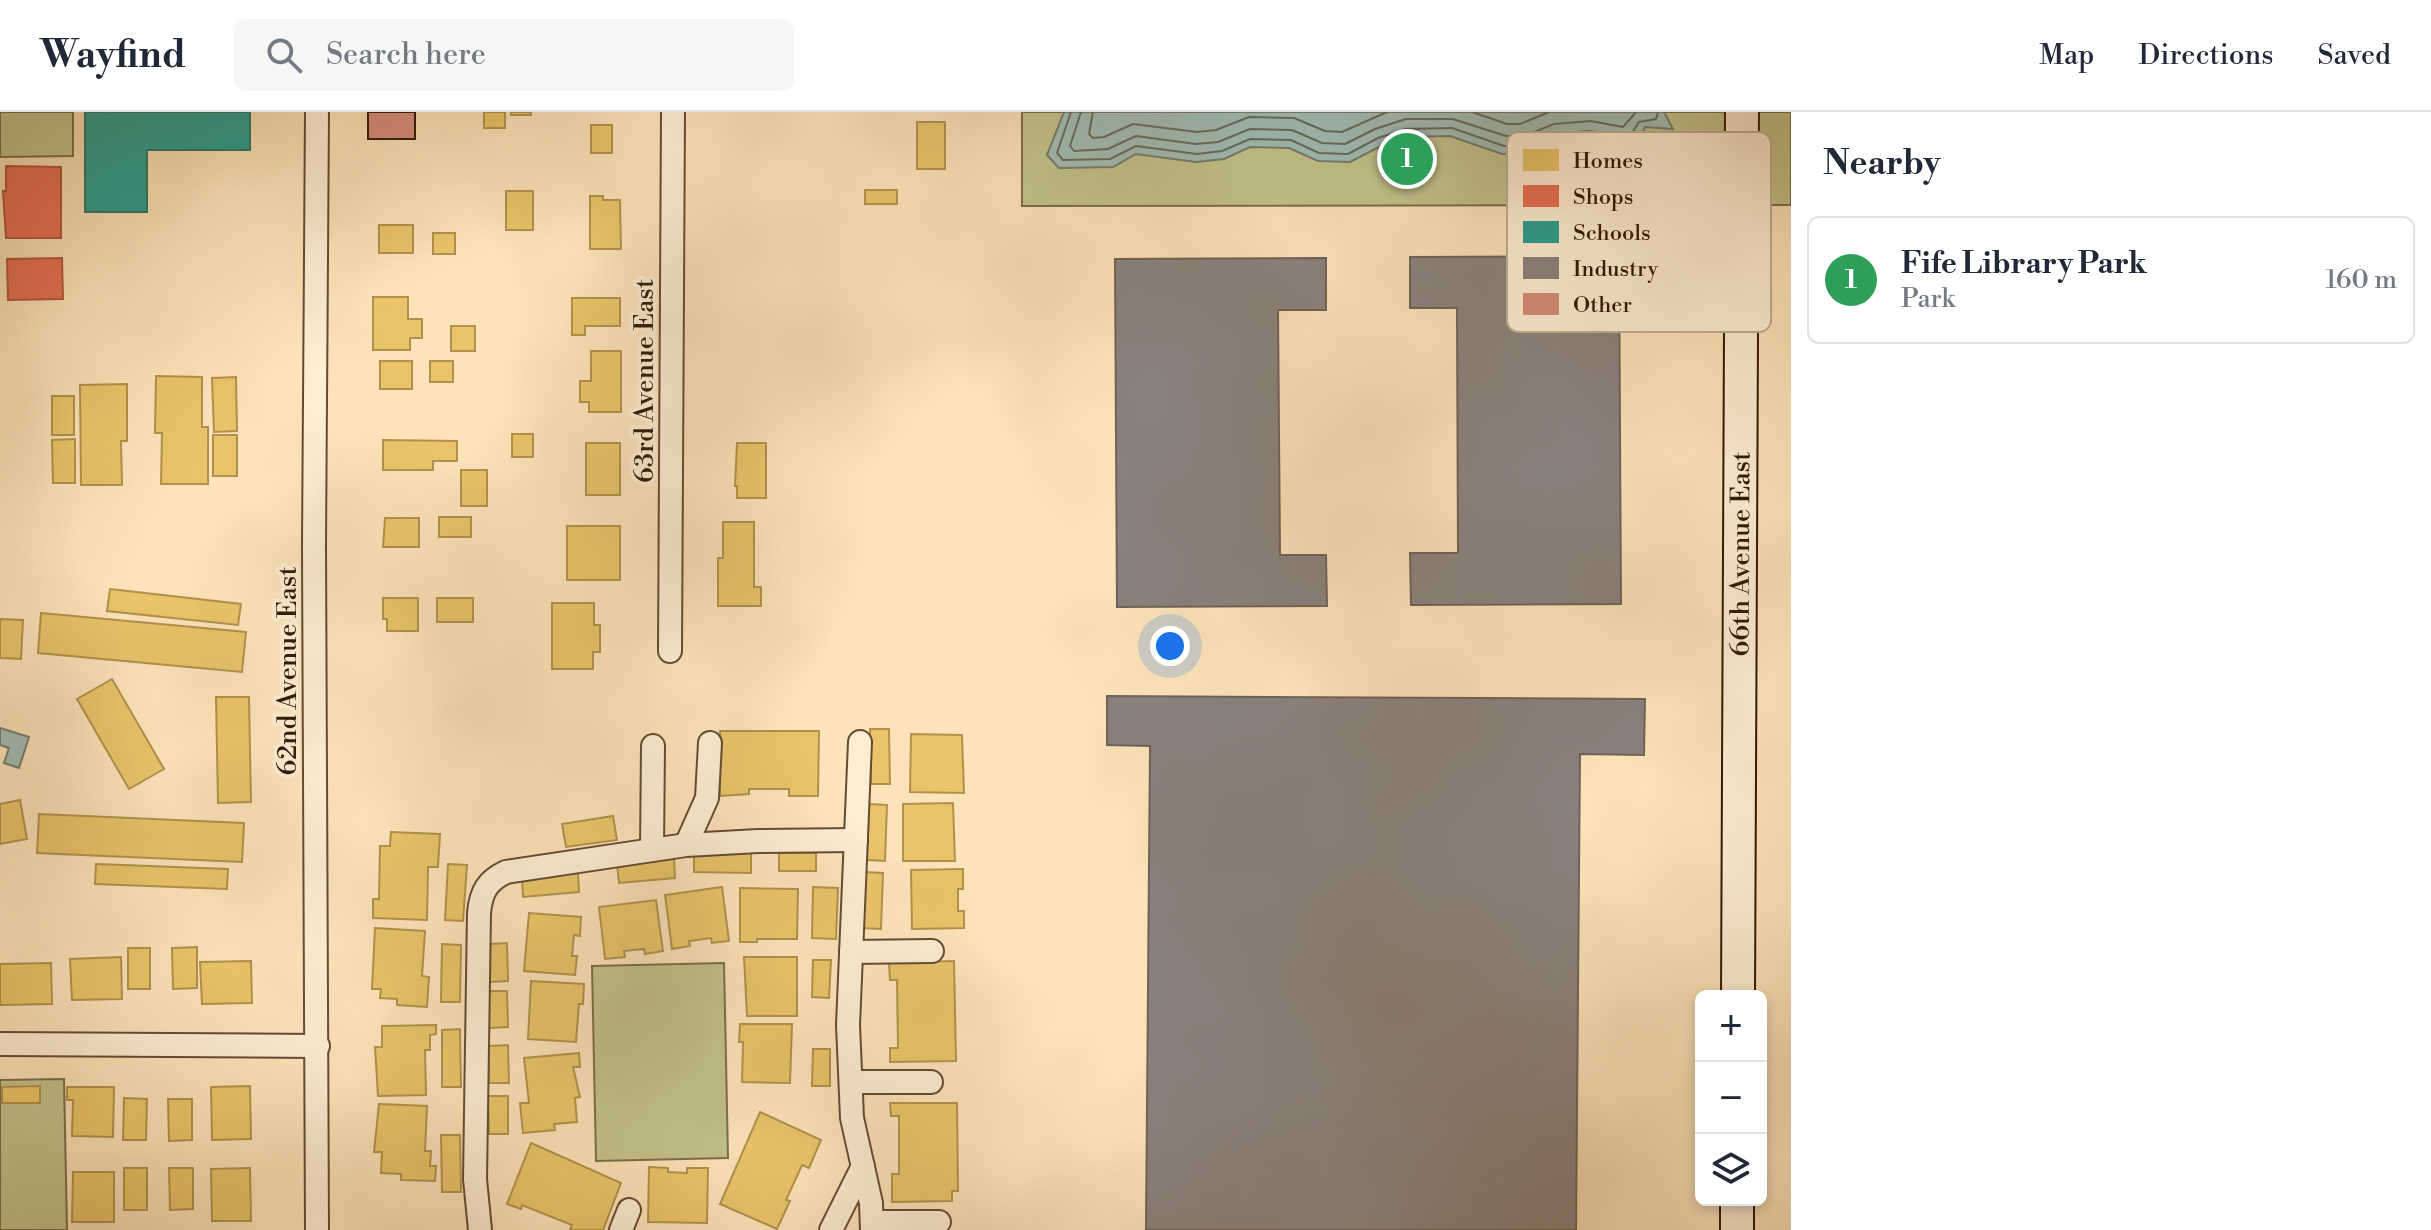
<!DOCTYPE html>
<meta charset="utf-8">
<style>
:root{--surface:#fff;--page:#f6f6f7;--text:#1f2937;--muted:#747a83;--line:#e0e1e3;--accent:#b45309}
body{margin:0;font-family:"Libre Bodoni",serif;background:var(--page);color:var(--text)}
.controls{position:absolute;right:24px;bottom:24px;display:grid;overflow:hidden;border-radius:12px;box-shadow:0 4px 12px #0003}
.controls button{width:72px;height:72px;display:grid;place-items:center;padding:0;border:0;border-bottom:2px solid var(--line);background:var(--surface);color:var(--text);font:40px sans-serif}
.you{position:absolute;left:1170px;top:534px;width:28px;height:28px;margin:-20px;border:6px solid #fff;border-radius:50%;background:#1a73e8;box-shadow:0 0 0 12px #1a73e833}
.badge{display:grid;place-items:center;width:52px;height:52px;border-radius:50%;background:var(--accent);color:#fff;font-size:26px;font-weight:700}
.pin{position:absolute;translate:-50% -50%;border:4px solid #fff;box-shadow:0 2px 8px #0006}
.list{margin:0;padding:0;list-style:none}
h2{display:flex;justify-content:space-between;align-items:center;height:104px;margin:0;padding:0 32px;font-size:34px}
h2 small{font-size:26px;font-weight:400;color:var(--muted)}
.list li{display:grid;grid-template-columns:52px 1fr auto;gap:24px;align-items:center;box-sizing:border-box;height:128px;margin:0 16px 16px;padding:0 16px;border:2px solid var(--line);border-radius:12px}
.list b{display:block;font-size:30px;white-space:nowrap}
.list p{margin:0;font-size:26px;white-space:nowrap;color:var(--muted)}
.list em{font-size:26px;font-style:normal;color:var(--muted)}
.icon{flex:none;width:44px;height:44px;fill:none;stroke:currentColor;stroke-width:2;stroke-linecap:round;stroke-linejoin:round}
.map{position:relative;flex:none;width:1791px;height:1118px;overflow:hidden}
header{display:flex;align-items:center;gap:48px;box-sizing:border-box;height:112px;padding:0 40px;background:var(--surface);border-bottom:2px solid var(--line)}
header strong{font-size:38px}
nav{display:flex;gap:44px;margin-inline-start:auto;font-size:28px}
.search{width:560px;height:72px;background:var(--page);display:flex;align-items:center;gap:20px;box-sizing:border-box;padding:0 28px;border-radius:12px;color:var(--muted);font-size:30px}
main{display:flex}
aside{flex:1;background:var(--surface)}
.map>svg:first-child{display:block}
.green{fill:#c3c28c;stroke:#7a6e4a;stroke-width:2}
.water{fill:#a0bdb5;stroke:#747c6f;stroke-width:2}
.homes{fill:#e9c46a;stroke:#b2914c;stroke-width:2}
.shops{fill:#e76f51;stroke:#b0563b;stroke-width:2}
.schools{fill:#2a9d8f;stroke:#2c7666;stroke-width:2}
.industry{fill:#8a817c;stroke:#6f6259;stroke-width:2}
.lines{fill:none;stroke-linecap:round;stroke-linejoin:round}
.shore{stroke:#686c5e;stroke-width:2}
.building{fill:#d48c78;stroke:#311a07;stroke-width:2}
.street-casing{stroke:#644c34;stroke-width:26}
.secondary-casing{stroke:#311a07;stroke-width:36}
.street{stroke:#fdedd2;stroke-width:22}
.secondary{stroke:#fdedd2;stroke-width:32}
.labels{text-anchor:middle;stroke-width:8;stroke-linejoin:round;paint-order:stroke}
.street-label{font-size:26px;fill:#311a07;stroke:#fdedd2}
.key{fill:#fdedd2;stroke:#c0ae95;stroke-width:2}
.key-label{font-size:22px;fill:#311a07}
</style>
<header>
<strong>Wayfind</strong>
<div class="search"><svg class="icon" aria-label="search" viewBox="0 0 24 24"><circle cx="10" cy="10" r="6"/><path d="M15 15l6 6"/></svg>Search here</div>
<nav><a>Map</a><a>Directions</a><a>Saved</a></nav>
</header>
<main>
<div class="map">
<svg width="1791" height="1118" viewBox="0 0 1791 1118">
<rect width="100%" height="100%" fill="#fce3b9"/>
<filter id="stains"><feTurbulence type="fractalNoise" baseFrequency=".0025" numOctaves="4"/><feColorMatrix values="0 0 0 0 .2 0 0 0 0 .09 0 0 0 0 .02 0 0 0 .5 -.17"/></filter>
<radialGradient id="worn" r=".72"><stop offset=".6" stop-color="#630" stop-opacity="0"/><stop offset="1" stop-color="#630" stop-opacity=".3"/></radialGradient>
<g class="green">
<polygon points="0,0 73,0 73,44 0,45"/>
<polygon points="1022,0 1791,0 1791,93 1022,94"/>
<polygon points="724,851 728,1046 596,1049 592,854"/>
<polygon points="64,967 67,1118 0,1118 0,968"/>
</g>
<g class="water">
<polygon points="1064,0 1664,0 1673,17 1645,15 1636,36 1590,27 1554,30 1527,42 1502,42 1450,24 1406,25 1381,34 1350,50 1318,49 1289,36 1250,35 1224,47 1196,50 1136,42 1113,55 1059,56 1047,43"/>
<polygon points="0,616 29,625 19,656 4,651 9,636 0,633"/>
</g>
<g class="homes">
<rect x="484" y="0" width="21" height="16"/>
<rect x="511" y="0" width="20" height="3"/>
<rect x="917" y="10" width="28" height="47"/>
<rect x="591" y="13" width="21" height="28"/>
<rect x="865" y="78" width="32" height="14"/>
<rect x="506" y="79" width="27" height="39"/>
<polygon points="590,84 603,84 603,88 620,88 621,137 590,137"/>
<rect x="379" y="113" width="34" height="28"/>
<rect x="433" y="121" width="22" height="21"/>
<polygon points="373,185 408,185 408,207 422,207 422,226 410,226 410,238 373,238"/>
<polygon points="572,186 620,186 620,214 585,214 585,223 572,223"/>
<rect x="451" y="214" width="24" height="25"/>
<polygon points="591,239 621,239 621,300 589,300 589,290 580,290 580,269 591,269"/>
<rect x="380" y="249" width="32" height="28"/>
<rect x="430" y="249" width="23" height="21"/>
<polygon points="156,264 202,265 202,315 208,315 208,372 161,372 162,321 155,321"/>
<polygon points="236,265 237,319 214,320 212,266"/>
<polygon points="127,272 127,329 121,329 122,373 81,373 80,273"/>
<rect x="52" y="284" width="22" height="39"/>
<rect x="512" y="322" width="21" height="23"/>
<rect x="213" y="323" width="24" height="41"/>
<polygon points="75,327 75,371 53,371 52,328"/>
<polygon points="383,328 457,329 457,349 433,349 433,358 383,358"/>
<rect x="586" y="331" width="34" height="52"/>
<polygon points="737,331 766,331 766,386 737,386 737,374 735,374"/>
<rect x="461" y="358" width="26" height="36"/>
<rect x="439" y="405" width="32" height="20"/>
<polygon points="385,406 419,406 419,435 383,435"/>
<polygon points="723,410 754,410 754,475 761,475 761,494 718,494 718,446 723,446"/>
<rect x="567" y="414" width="53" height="54"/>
<polygon points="110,477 241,492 238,513 107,499"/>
<polygon points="383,486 418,486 418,519 387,519 387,507 383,507"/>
<rect x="437" y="486" width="36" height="24"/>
<polygon points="552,491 594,491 594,513 600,513 600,540 593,540 593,557 552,557"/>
<polygon points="41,501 246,520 242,560 38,541"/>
<polygon points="0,507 23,508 21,547 0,546"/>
<polygon points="112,567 164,657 129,677 77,587"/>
<polygon points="216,585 249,585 251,690 218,691"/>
<polygon points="870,617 889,617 890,672 871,672"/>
<polygon points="720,619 819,619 818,684 789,684 789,677 749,677 749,682 720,684"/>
<polygon points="911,622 962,623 964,681 910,680"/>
<polygon points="20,688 27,727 0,732 0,692"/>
<polygon points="953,691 955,749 903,749 903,692"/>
<polygon points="869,692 887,693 885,749 867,748"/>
<polygon points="39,702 244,711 242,750 37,741"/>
<polygon points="613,704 617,728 566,735 562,712"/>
<polygon points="391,720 440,722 438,755 428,755 427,808 373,806 373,787 379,787 380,734 390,734"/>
<polygon points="694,740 751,741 751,761 694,760"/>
<rect x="779" y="741" width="37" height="18"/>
<polygon points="674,747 675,766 619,771 617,752"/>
<polygon points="96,752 228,757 227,777 95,772"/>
<polygon points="448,752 467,753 463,809 445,808"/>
<polygon points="963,757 963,777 958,777 958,799 964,799 964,816 912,817 911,758"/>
<polygon points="864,760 883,761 881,817 862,816"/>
<polygon points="578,761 579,780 523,785 522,766"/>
<polygon points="722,775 729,829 712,831 711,826 689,829 690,834 672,837 665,783"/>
<polygon points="813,775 838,776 836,827 812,826"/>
<polygon points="740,776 798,777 797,827 757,827 757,830 740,830"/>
<polygon points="656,788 663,839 645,842 644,837 624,839 625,845 605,847 599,795"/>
<polygon points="529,801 581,805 580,824 574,823 572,844 577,844 575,863 524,859"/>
<polygon points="375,816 425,819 422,864 429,865 427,895 397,893 397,887 380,886 381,877 372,877"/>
<polygon points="507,831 508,869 490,870 489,832"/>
<polygon points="442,832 461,833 460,890 441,890"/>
<polygon points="197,835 197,876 173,877 172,836"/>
<rect x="128" y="836" width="22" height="41"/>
<polygon points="121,845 122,887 72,888 70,847"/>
<polygon points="744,845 797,845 797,904 747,904"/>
<polygon points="813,848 831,848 829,886 812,885"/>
<polygon points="251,849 252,891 202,892 200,850"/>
<polygon points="954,849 956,949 890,950 890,936 898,936 897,868 890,868 889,851"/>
<polygon points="51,851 52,892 0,893 0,852"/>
<polygon points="531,869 584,872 583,892 579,892 576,930 528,927"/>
<polygon points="489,879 507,879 508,915 489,916"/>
<polygon points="740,912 792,912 790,971 742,970 743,930 739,930"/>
<polygon points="436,913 436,922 430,923 430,938 425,938 426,983 378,984 375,935 382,935 382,914"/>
<polygon points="460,917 461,975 442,975 442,918"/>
<polygon points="508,933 509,971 489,971 488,934"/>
<polygon points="813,937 830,937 830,974 812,974"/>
<polygon points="579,941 580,955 573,955 580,985 575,986 577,1010 554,1012 555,1018 523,1021 520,991 529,991 524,946"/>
<polygon points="40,974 40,991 2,991 2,975"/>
<polygon points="250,974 251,1027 212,1028 211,975"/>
<polygon points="67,975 114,975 113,1025 72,1024 73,988 67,988"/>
<polygon points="488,984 508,984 508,1022 489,1022"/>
<polygon points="124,986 147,987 146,1028 123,1028"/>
<polygon points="168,987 192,987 192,1028 169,1029"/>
<polygon points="890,991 957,991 958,1079 952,1079 952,1089 892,1090 892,1062 899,1062 899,1004 891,1004"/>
<polygon points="379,992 427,994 425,1039 431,1039 430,1054 436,1054 435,1069 401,1068 401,1062 381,1061 382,1040 374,1040"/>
<polygon points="760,1000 821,1028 809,1056 802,1053 786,1088 790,1089 777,1117 720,1092"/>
<polygon points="441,1023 460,1023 461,1080 442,1080"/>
<polygon points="531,1031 621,1071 603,1118 570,1118 572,1113 522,1093 521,1097 507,1092"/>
<polygon points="649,1055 668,1056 668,1060 687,1061 687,1056 708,1056 707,1111 648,1110"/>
<rect x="124" y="1056" width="23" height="42"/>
<polygon points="169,1056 193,1056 193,1097 170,1098"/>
<polygon points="250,1056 251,1109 212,1109 211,1057"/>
<polygon points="73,1060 114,1060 114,1110 72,1110"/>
</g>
<g class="shops">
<polygon points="6,54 61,55 61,126 6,126 3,79 6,79"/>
<polygon points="62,146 63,187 8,188 7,147"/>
</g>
<polygon class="schools" points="85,0 250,0 250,38 147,38 147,100 85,100"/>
<g class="industry">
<polygon points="1619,144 1621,492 1411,493 1410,441 1458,441 1457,196 1410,196 1410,145"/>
<polygon points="1326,146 1326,198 1278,198 1280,443 1326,443 1327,494 1117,495 1115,147"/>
<polygon points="1107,584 1645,587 1644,643 1580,642 1576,1118 1146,1118 1150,634 1107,633"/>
</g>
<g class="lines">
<g class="shore">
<polyline points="1071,0 1057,41 1063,48 1110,47 1136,34 1197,42 1222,39 1250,27 1291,28 1319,41 1348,42 1378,26 1406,17 1452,16 1504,34 1526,34 1553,22 1589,19 1629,26 1639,10 1656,7 1658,0"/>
<polyline points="1081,0 1070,34 1074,39 1108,37 1136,24 1196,32 1218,30 1250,17 1292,18 1322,31 1345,32 1375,17 1406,7 1453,7 1506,24 1524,24 1554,12 1591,9 1623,15 1636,0"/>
<polyline points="1093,0 1089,22 1093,26 1104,25 1133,12 1197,20 1216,18 1249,5 1294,6 1325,19 1342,20 1387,0"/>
<polyline points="1472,0 1507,12 1520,12 1549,0"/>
</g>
</g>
<rect class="building" x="368" y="0" width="47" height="27"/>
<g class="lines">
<defs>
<g id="street">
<polyline points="670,539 673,0"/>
<polyline points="860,630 848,913 852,1006 871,1091 872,1118"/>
<polyline points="686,733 707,686 710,631"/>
<polyline points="652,738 653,634"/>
<polyline points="851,840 932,839"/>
<polyline points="0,932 318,934"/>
<polyline points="851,970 931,970"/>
<polyline points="872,1110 939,1110"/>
<polyline points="317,1118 314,434 317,0"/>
<path d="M480 1118 475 1067 479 801C481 780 487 769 506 760L686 733 758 729 856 728"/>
<polyline points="621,1118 629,1098"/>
<polyline points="831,1118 863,1054"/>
</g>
<g id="secondary">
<path id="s1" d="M1738 884 1742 0"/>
<polyline points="1737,1118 1737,1088"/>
</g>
</defs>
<use href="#street" class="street-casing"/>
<use href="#secondary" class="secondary-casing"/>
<use href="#street" class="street"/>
<use href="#secondary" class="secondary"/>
</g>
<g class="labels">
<g class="street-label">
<text transform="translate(644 269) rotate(-90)" y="9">63rd Avenue East</text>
<text dy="9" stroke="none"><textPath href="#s1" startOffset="442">66th Avenue East</textPath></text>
<text transform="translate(287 559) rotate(-90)" y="9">62nd Avenue East</text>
</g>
</g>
<rect x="1507" y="20" width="264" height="200" rx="12" class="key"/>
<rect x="1523" y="37" width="36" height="22" fill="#e9c46a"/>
<rect x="1523" y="73" width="36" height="22" fill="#e76f51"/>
<rect x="1523" y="109" width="36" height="22" fill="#2a9d8f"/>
<rect x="1523" y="145" width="36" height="22" fill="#8a817c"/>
<rect x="1523" y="181" width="36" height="22" fill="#d48c78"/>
<g class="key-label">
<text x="1573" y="56">Homes</text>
<text x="1573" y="92">Shops</text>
<text x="1573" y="128">Schools</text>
<text x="1573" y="164">Industry</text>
<text x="1573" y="200">Other</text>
</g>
<rect width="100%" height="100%" filter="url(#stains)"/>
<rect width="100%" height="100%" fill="url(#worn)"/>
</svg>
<div class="controls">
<button>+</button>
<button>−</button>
<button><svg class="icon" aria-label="layers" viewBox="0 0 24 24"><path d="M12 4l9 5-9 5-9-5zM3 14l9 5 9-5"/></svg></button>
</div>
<div class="you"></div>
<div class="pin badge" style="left:1407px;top:47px;background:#2e9e5b">1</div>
</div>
<aside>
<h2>Nearby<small></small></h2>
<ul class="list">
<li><span class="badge" style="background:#2e9e5b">1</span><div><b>Fife Library Park</b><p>Park</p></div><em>160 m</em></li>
</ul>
</aside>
</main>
